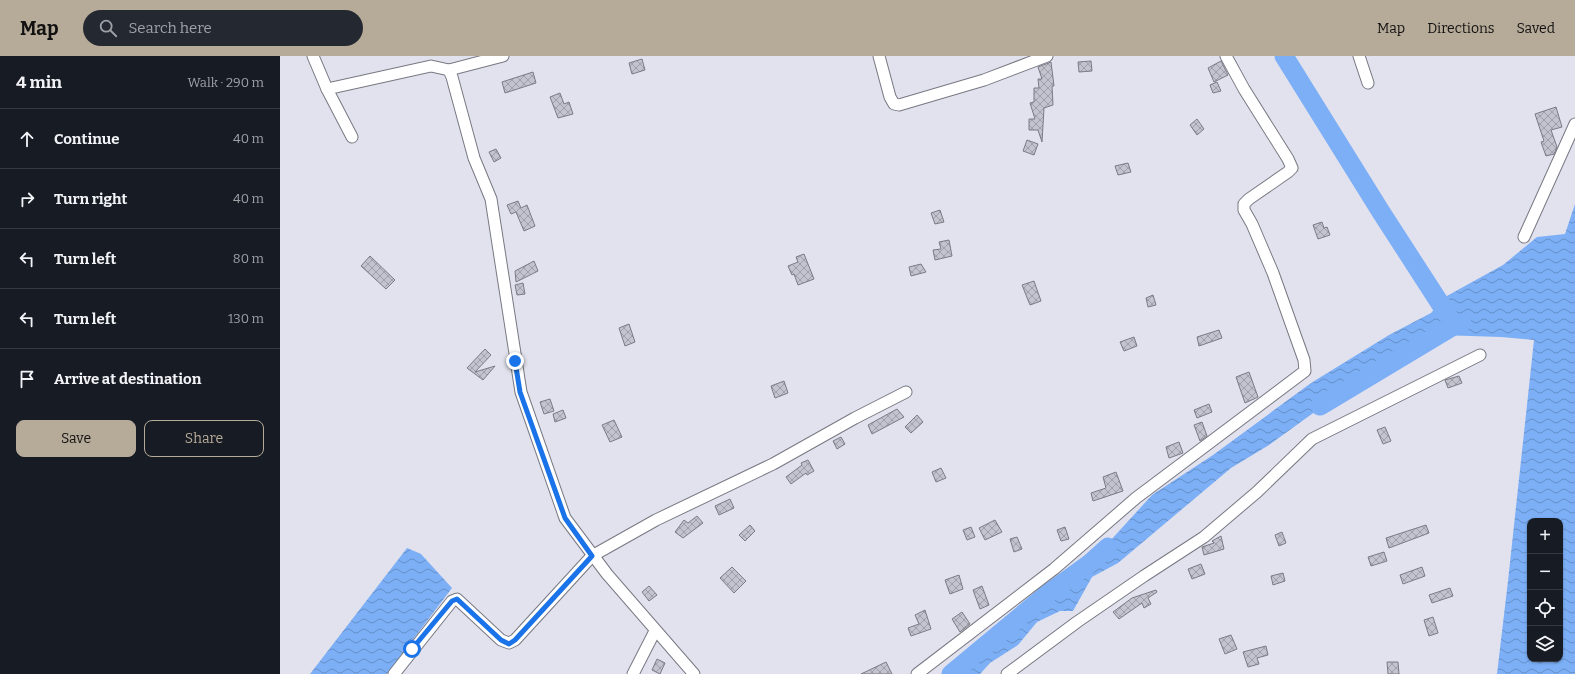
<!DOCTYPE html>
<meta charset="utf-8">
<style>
:root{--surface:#171b24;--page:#242831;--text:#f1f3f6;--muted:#9ea1a6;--line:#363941;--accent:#b6aa98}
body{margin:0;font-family:Bitter,serif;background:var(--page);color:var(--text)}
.controls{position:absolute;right:12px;bottom:12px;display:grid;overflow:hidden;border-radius:8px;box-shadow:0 1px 3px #0004}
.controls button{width:36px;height:36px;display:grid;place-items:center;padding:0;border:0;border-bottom:1px solid var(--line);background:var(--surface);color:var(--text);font:20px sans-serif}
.stop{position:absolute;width:12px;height:12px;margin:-9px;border:3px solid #1a73e8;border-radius:50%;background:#fff}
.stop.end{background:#1a73e8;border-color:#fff;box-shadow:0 1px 4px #0008}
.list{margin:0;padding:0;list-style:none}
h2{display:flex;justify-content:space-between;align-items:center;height:52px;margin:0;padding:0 16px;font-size:17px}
h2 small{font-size:13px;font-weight:400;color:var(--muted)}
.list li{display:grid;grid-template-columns:26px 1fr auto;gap:12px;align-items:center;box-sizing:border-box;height:60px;padding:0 16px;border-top:1px solid var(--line)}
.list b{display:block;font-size:15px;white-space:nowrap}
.list em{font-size:13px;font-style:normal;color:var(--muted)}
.actions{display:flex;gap:8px;padding:12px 16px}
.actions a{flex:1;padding:9px 0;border:1px solid var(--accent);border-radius:8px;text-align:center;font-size:14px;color:var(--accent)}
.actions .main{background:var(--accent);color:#111}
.icon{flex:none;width:22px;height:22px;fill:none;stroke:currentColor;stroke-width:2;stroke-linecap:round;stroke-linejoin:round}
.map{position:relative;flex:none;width:1295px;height:618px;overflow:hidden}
header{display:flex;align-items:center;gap:24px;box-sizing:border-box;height:56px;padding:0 20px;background:var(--accent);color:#111}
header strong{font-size:19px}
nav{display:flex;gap:22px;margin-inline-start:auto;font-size:14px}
.search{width:280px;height:36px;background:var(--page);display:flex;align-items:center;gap:10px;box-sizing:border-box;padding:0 14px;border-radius:22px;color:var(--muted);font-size:15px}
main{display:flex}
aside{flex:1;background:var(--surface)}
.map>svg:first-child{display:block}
.water{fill:url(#water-waves);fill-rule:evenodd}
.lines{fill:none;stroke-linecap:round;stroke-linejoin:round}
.river{stroke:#7caff6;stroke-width:19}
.building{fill:url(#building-cross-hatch);stroke:#7b7b86}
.minor-casing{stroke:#787883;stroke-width:13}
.minor{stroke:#fff;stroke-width:11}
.route{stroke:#1a73e8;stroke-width:5}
</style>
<header>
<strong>Map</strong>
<div class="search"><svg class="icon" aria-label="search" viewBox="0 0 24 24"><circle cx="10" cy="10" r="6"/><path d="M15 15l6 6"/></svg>Search here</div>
<nav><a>Map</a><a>Directions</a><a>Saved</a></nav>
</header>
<main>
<aside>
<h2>4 min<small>Walk · 290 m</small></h2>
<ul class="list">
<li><svg class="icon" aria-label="ahead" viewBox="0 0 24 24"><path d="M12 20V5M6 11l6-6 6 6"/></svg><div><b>Continue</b></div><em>40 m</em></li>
<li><svg class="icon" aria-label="right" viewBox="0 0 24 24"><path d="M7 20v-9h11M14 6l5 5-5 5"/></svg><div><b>Turn right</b></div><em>40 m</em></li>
<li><svg class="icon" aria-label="left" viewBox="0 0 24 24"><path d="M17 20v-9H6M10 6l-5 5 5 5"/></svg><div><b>Turn left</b></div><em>80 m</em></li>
<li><svg class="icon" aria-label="left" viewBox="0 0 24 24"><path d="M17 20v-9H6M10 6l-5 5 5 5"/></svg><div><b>Turn left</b></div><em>130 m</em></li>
<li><svg class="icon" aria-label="arrive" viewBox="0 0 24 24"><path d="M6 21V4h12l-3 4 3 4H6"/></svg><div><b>Arrive at destination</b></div></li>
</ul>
<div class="actions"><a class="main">Save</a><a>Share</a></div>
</aside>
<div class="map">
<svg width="1295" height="618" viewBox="0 0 1295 618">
<defs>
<pattern id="water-waves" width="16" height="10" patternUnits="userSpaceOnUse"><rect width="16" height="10" fill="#7caff6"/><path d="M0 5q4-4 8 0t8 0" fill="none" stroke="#668fc8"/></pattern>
<pattern id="building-cross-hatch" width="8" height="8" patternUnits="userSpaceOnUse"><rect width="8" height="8" fill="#c3c3cf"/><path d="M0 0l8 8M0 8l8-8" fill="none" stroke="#9f9fa9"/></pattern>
</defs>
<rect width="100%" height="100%" fill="#e2e2ee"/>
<g class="water">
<path d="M1295 148V618H1217L1228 525 1254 284 1221 281 1160 279 1132 292 1103 313 1061 337 989 389 951 412 838 507 812 521 793 555H780L757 566 738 589 710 607 700 618H661L696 597 766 539 809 508 872 439 933 399 1031 327 1109 279 1151 257 1165 241 1223 209 1257 181 1285 178ZM1250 465H1280V603H1250Z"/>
<polygon points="127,492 141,498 172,532 107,618 30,618"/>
</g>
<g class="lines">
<g class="river">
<polyline points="1004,0 1101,156 1174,269"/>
<polyline points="1040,350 1175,269 1182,267"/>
<polyline points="671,618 766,539 809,508 828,491"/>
</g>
</g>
<g class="building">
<polygon points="362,3 365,14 352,18 349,7"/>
<polygon points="811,5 812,15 799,16 798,6"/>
<polygon points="941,5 948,19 934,26 928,12"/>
<polygon points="771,6 774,30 772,30 773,49 764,52 762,86 758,74 749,74 749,63 755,63 750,47 754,46 754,32 759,32 758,23 762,23 758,11"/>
<polygon points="253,16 256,27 225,37 222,26"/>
<polygon points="937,26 941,35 933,37 930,29"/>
<polygon points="280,37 284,48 289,46 293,58 278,62 270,41"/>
<polygon points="1276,51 1282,71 1271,74 1277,91 1274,98 1266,100 1261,86 1264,85 1255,58"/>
<polygon points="917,63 924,73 917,79 910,69"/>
<polygon points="747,84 758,88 754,99 743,95"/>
<polygon points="216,93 221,102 214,106 209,96"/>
<polygon points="848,107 851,116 838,119 835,110"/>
<polygon points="238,145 241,152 247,149 255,170 244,175 236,156 231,158 227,149"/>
<polygon points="660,154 664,166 655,168 651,157"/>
<polygon points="1042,166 1044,172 1047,171 1050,179 1038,183 1033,169"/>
<polygon points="669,184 672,200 655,204 653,194 661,193 659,186"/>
<polygon points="524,198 534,223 518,229 514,218 512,219 508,210 518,206 516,201"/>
<polygon points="90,200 115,224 106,233 81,210"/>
<polygon points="254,205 258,215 236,226 235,215"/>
<polygon points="641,208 646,216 631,220 629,211"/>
<polygon points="754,225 761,245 750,249 742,229"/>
<polygon points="243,227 245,238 237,239 235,229"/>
<polygon points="873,239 876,249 868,251 866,242"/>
<polygon points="349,268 355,286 345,290 339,272"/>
<polygon points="939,274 942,282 919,290 917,281"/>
<polygon points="854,281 857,290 844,295 840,286"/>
<polygon points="205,293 211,299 195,316 215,310 203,324 187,312"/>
<polygon points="969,316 978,341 965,347 956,321"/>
<polygon points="1179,320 1182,327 1168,332 1165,324"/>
<polygon points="504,325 508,337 495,342 491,330"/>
<polygon points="270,343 274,355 264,358 260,346"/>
<polygon points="929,348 932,356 917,362 914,354"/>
<polygon points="617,353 624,361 592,378 588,369"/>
<polygon points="283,354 286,362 275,366 273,358"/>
<polygon points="637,359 643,366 631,377 625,371"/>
<polygon points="334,364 342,381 330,386 322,369"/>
<polygon points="922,366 927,380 920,385 914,369"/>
<polygon points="1105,371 1111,385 1103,388 1097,374"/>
<polygon points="561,381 565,388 557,393 553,385"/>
<polygon points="899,386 903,397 889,402 886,391"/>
<polygon points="528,404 534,415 527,419 526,417 511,428 506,421 522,409 521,407"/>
<polygon points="661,412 666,422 656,426 652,416"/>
<polygon points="836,416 843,435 813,445 811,437 826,432 823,421"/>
<polygon points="450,443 454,452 439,459 435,450"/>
<polygon points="417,460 423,467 403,482 395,476 404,464 408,467"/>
<polygon points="715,464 722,476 705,484 699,472"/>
<polygon points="470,469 475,475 465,485 459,479"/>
<polygon points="1146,469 1149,477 1109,492 1106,482"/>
<polygon points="691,471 695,481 687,484 683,474"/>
<polygon points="785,471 789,483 781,485 777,474"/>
<polygon points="1002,476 1006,487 999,490 995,479"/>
<polygon points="941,480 944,493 924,499 922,491 934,487 932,485"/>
<polygon points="737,481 742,493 734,496 730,483"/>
<polygon points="1104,496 1107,505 1091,510 1088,501"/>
<polygon points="921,508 925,518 912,523 908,513"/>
<polygon points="452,511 466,525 454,537 440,522"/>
<polygon points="1142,511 1145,520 1123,528 1120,519"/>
<polygon points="1003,517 1005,525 993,529 991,520"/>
<polygon points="679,519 683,533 670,538 665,524"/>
<polygon points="369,530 377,539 369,545 362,536"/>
<polygon points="702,530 709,549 700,553 693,534"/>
<polygon points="1170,532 1173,540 1152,547 1149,539"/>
<polygon points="876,534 877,536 868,542 871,548 864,552 862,547 839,563 833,556 852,542"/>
<polygon points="645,554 651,573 631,580 628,572 639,568 635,559"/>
<polygon points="682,556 690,568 680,576 672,563"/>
<polygon points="1153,561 1158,577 1149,580 1144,564"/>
<polygon points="951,579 957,593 945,598 939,583"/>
<polygon points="986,590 988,599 977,602 979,608 968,611 963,596"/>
<polygon points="377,603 385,607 380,618 372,614"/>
<polygon points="606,606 612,618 581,618"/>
<polygon points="1107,606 1118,606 1119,618 1108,618"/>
</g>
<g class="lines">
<defs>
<g id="minor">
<polyline points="33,0 47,33 72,81"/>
<polyline points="599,0 610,41 614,48 619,49 704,24 767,0"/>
<polyline points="1079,0 1088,27"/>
<polyline points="169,14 223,0"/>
<polyline points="47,33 151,10 169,14 172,21 194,102 211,143 241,336 285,462 327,518 414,618"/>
<polyline points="1244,181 1295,68"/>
<polyline points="114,618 172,545 177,543 221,584 229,587 235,584 312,500 376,464 493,408 575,362 626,336"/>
<polyline points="353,618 375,575"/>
<polyline points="637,618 774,513 856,442 1025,315 1024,304 993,217 972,168 964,154 964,148 969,143 1008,116 1012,112 1008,103 964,33 946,0"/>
<polyline points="727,618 797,566 864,520 924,481 977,436 1032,383 1200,299"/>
</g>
</defs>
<use href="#minor" class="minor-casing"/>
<use href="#minor" class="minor"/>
</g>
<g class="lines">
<polyline class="route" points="132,593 172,545 177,543 221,584 229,588 235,584 312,500 285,462 240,336 235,305"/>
</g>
</svg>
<div class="controls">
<button>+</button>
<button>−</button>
<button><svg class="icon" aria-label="locate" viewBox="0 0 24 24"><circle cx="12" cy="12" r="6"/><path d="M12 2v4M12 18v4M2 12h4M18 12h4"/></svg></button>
<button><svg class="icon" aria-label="layers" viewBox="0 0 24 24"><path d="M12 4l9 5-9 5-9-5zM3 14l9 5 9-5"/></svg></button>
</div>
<div class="stop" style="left:132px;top:593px"></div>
<div class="stop end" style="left:235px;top:305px"></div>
</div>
</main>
